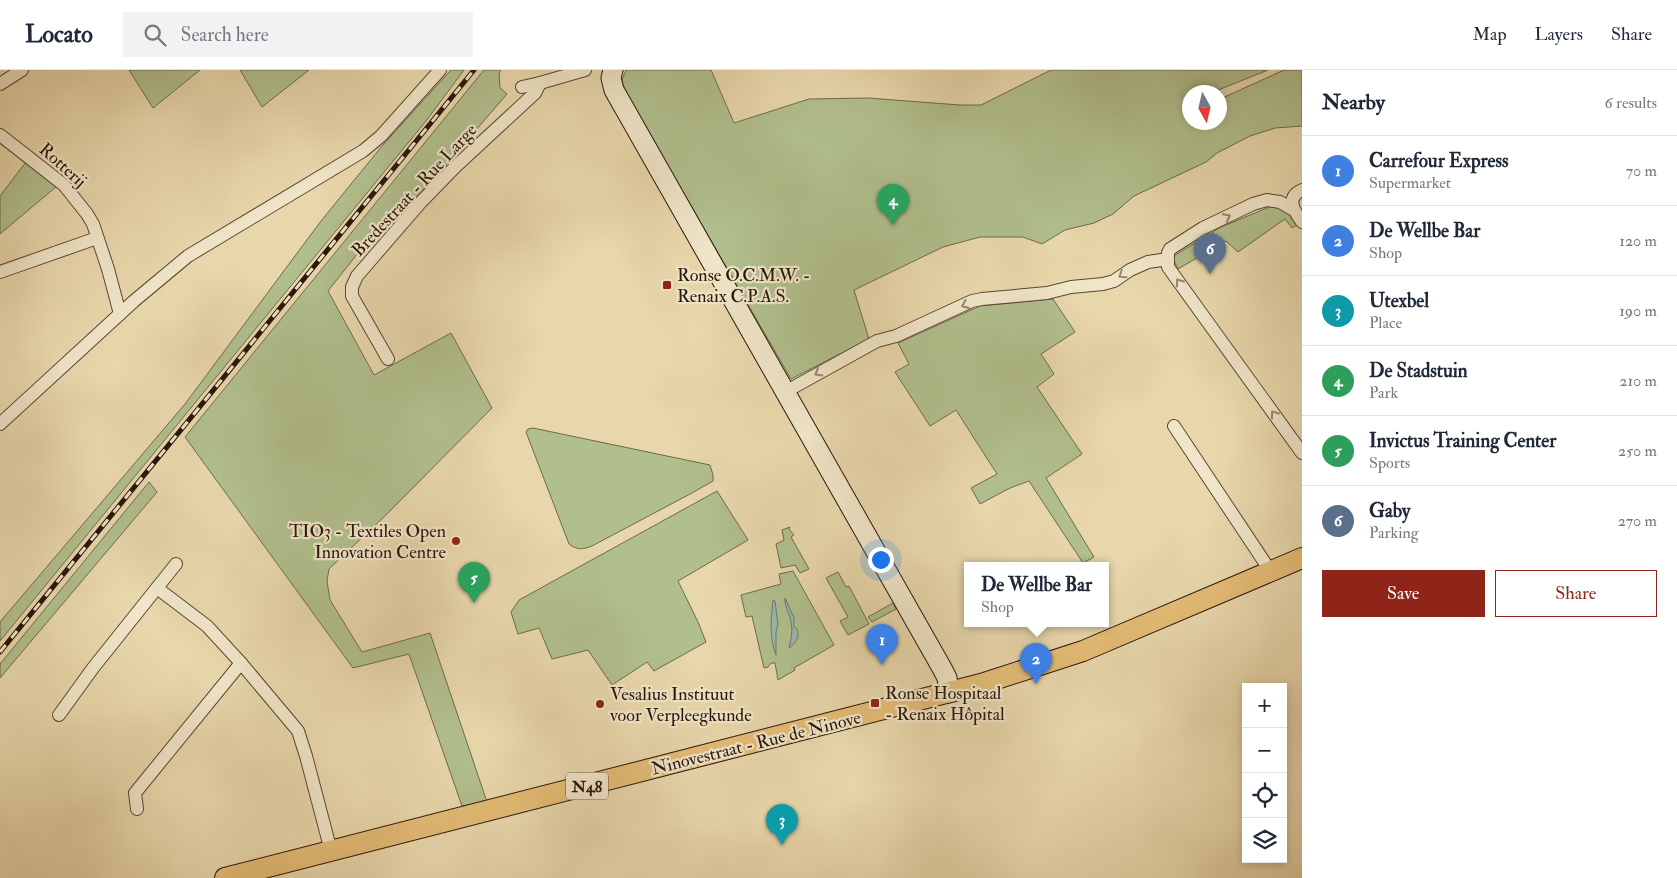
<!DOCTYPE html>
<meta charset="utf-8">
<style>
:root{--surface:#fff;--page:#f2f2f3;--text:#1f2937;--muted:#747a83;--line:#e0e1e3;--accent:#8f2418}
body{margin:0;font-family:"IM FELL Double Pica",serif;background:var(--page);color:var(--text)}
.controls{position:absolute;right:15px;bottom:15px;display:grid;overflow:hidden;border-radius:0px;box-shadow:0 2px 8px #0003}
.controls button{width:45px;height:45px;display:grid;place-items:center;padding:0;border:0;border-bottom:1px solid var(--line);background:var(--surface);color:var(--text);font:25px sans-serif}
.compass{position:absolute;left:1182px;top:15px;width:45px;height:45px;border-radius:50%;background:var(--surface);box-shadow:0 2px 8px #0003;rotate:172deg}
.you{position:absolute;left:880px;top:489px;width:18px;height:18px;margin:-12px;border:4px solid #fff;border-radius:50%;background:#1a73e8;box-shadow:0 0 0 8px #1a73e833}
.badge{display:grid;place-items:center;width:32px;height:32px;border-radius:50%;background:var(--accent);color:#fff;font-size:16px;font-weight:700}
.pin{position:absolute;translate:-50% -41px;filter:drop-shadow(0 1px 2px #0008)}
.pin::after{content:'';position:absolute;top:26px;width:18px;height:15px;background:inherit;clip-path:polygon(0 0,100% 0,50% 100%)}
.popup{position:absolute;left:964px;top:492px;width:145px;height:65px;box-sizing:border-box;display:grid;place-content:center;border-radius:0px;background:var(--surface);filter:drop-shadow(0 1px 4px #0005);font-size:16px;white-space:nowrap;color:var(--muted)}
.popup b{font-size:19px;color:var(--text)}
.popup::after{content:'';position:absolute;left:50%;top:100%;margin-left:-10px;border:10px solid transparent;border-top-color:var(--surface)}
.list{margin:0;padding:0;list-style:none}
h2{display:flex;justify-content:space-between;align-items:center;height:65px;margin:0;padding:0 20px;font-size:21px}
h2 small{font-size:16px;font-weight:400;color:var(--muted)}
.list li{display:grid;grid-template-columns:32px 1fr auto;gap:15px;align-items:center;box-sizing:border-box;height:70px;padding:0 20px;border-top:1px solid var(--line)}
.list b{display:block;font-size:19px;white-space:nowrap}
.list p{margin:0;font-size:16px;white-space:nowrap;color:var(--muted)}
.list em{font-size:16px;font-style:normal;color:var(--muted)}
.actions{display:flex;gap:10px;padding:15px 20px}
.actions a{flex:1;padding:11px 0;border:1px solid var(--accent);border-radius:0px;text-align:center;font-size:18px;color:var(--accent)}
.actions .main{background:var(--accent);color:#fff}
.icon{flex:none;width:28px;height:28px;fill:none;stroke:currentColor;stroke-width:2;stroke-linecap:round;stroke-linejoin:round}
.map{position:relative;flex:none;width:1302px;height:808px;overflow:hidden}
header{display:flex;align-items:center;gap:30px;box-sizing:border-box;height:70px;padding:0 25px;background:var(--surface);border-bottom:1px solid var(--line)}
header strong{font-size:24px}
nav{display:flex;gap:28px;margin-inline-start:auto;font-size:18px}
.search{width:350px;height:45px;background:var(--page);display:flex;align-items:center;gap:12px;box-sizing:border-box;padding:0 18px;border-radius:0px;color:var(--muted);font-size:19px}
main{display:flex}
aside{flex:1;background:var(--surface)}
.map>svg:first-child{display:block}
.green{fill:#b1bf8d;stroke:#6d6a4c}
.water{fill:#98b8ae;stroke:#6c776c}
.lines{fill:none;stroke-linecap:round;stroke-linejoin:round}
.street-casing{stroke:#594632;stroke-width:14}
.secondary-casing{stroke:#29150a;stroke-width:21}
.primary-casing{stroke:#29150a;stroke-width:22}
.street{stroke:#f0e5c8;stroke-width:12}
.secondary{stroke:#f0e5c8;stroke-width:19}
.primary{stroke:#e4bc76;stroke-width:20}
.rail-casing{stroke:#29150a;stroke-width:5}
.rail{stroke:#f0e5c8;stroke-width:3;stroke-dasharray:9;stroke-linecap:butt}
.oneway{stroke:#968772}
.poi-dot{fill:#8f2418;stroke:#f0e5c8;stroke-width:2}
.labels{text-anchor:middle;stroke-width:4.5;stroke-linejoin:round;paint-order:stroke}
.shield{fill:#f0e5c8;stroke:#655343;stroke-width:1}
.shield-label{font-size:16px;font-weight:bold;fill:#29150a}
.street-label{font-size:18px;fill:#29150a;stroke:#f0e5c8}
.poi-label{font-size:18px;fill:#29150a;stroke:#f0e5c8;text-anchor:start}
</style>
<header>
<strong>Locato</strong>
<div class="search"><svg class="icon" aria-label="search" viewBox="0 0 24 24"><circle cx="10" cy="10" r="6"/><path d="M15 15l6 6"/></svg>Search here</div>
<nav><a>Map</a><a>Layers</a><a>Share</a></nav>
</header>
<main>
<div class="map">
<svg width="1302" height="808" viewBox="0 0 1302 808">
<rect width="100%" height="100%" fill="#e8d7ab"/>
<filter id="stains"><feTurbulence type="fractalNoise" baseFrequency=".004" numOctaves="4"/><feColorMatrix values="0 0 0 0 .2 0 0 0 0 .09 0 0 0 0 .02 0 0 0 .5 -.17"/></filter>
<radialGradient id="worn" r=".72"><stop offset=".6" stop-color="#630" stop-opacity="0"/><stop offset="1" stop-color="#630" stop-opacity=".3"/></radialGradient>
<g class="green">
<polygon points="129,0 200,0 153,38"/>
<polygon points="240,0 309,0 262,37"/>
<polygon points="451,0 464,0 426,51 0,571 0,552 185,334 321,151 382,76"/>
<polygon points="484,0 501,0 499,3 500,18 507,24 419,126 392,140 328,221 374,305 451,263 492,338 387,444 329,499 327,511 330,530 362,582 430,563 487,732 462,736 409,584 353,598 185,367"/>
<polygon points="626,0 711,0 734,53 809,29 868,28 960,35 981,35 1051,0 1268,0 1213,22 1190,22 1190,52 1220,52 1220,29 1284,0 1302,0 1302,56 1275,58 1250,66 1217,83 1206,92 1134,126 1113,144 1094,153 1065,160 1042,174 1023,167 980,167 943,177 854,220 869,269 791,309 625,22 622,10"/>
<polygon points="26,92 57,116 0,164 0,126"/>
<polygon points="1277,134 1285,139 1297,155 1292,158 1285,149 1238,182 1226,171 1178,199 1172,187 1221,157"/>
<polygon points="1053,229 1075,262 1041,284 1054,304 1037,317 1082,384 1046,408 1094,487 1083,493 1029,411 1010,418 980,434 971,418 997,404 956,340 930,356 895,302 909,294 898,273 980,236"/>
<path d="M533 358 710 395 713 405V411L692 423 592 476C582 480 577 480 569 474L526 362 528 359Z"/>
<polygon points="149,412 157,422 0,608 0,594"/>
<polygon points="717,421 748,470 678,511 698,552 706,572 654,601 647,592 612,615 588,580 552,589 539,558 518,564 511,542 519,530"/>
<polygon points="790,457 789,459 794,465 791,467 809,499 800,503 795,495 781,498 776,474 784,470 782,460"/>
<polygon points="793,501 834,575 794,598 795,600 778,610 775,593 771,593 768,597 764,598 752,546 746,547 741,525 781,514 779,504"/>
<polygon points="838,502 846,517 849,516 869,554 848,565 840,551 848,547 826,508"/>
<polygon points="893,533 896,539 872,552 868,547"/>
</g>
<g class="water">
<path d="M785 528 794 548V557L797 559C800 567 796 573 789 578 791 569 793 561 791 552 790 544 784 536 785 528Z"/>
<path d="M773 530 775 531 778 554 776 562V585C769 567 771 549 773 530Z"/>
</g>
<g class="lines">
<defs>
<g id="street">
<polyline points="0,14 22,0"/>
<polyline points="522,17 540,13 585,0"/>
<polyline points="0,65 64,115 87,144 93,154 108,199 120,244"/>
<path d="M1302 120C1285 128 1294 141 1302 152"/>
<polyline points="1292,139 1280,132 1267,130 1253,134 1203,158 1170,179 1168,183 1168,197 1302,383"/>
<polyline points="0,202 97,168"/>
<polyline points="388,289 352,226 352,217 357,206 421,132 455,97 535,23 540,13"/>
<polyline points="785,322 877,271 896,266 972,231 982,229 1047,223 1071,217 1103,214 1114,211 1130,200 1148,192 1168,189"/>
<polyline points="0,354 134,231 188,186 363,81 381,66 440,0"/>
<polyline points="1174,356 1271,502"/>
<polyline points="157,518 207,556 241,593 298,661 306,686 331,781"/>
<polyline points="59,645 93,598 176,494"/>
<polyline points="137,739 135,723 241,593"/>
</g>
<polyline id="secondary" points="613,0 611,8 614,20 943,600 947,608 949,623"/>
<polyline id="primary" points="225,808 981,614 1083,581 1302,488"/>
</defs>
<use href="#street" class="street-casing"/>
<use href="#secondary" class="secondary-casing"/>
<use href="#primary" class="primary-casing"/>
<use href="#street" class="street"/>
<use href="#secondary" class="secondary"/>
<use href="#primary" class="primary"/>
<defs>
<polyline id="rail" points="0,582 474,0"/>
</defs>
<use href="#rail" class="rail-casing"/>
<use href="#rail" class="rail"/>
</g>
<defs><path id="oneway-chevron" d="M-2-3.5L2.5 0L-2 3.5" fill="none" stroke-width="1.6" stroke-linecap="round" stroke-linejoin="round" transform="scale(1.25)"/></defs>
<g class="oneway">
<use href="#oneway-chevron" transform="translate(1227 147) rotate(-27)"/>
<use href="#oneway-chevron" transform="translate(1122 205) rotate(147)"/>
<use href="#oneway-chevron" transform="translate(1179 212) rotate(-126)"/>
<use href="#oneway-chevron" transform="translate(965 235) rotate(156)"/>
<use href="#oneway-chevron" transform="translate(818 303) rotate(150)"/>
<use href="#oneway-chevron" transform="translate(1274 344) rotate(-126)"/>
</g>
<g class="poi-dot">
<rect x="662" y="210" width="10" height="10" rx="2.5"/>
<circle cx="456" cy="471" r="5"/>
<rect x="870" y="628" width="10" height="10" rx="2.5"/>
<circle cx="600" cy="634" r="5"/>
</g>
<g class="labels">
<rect class="shield" x="566" y="702.5" width="42" height="27" rx="4"/>
<g class="shield-label">
<text x="587" y="722">N48</text>
</g>
<g class="street-label">
<text transform="translate(63 95) rotate(42)" y="6">Rotterij</text>
<text transform="translate(414 120) rotate(-47)" y="6">Bredestraat - Rue Large</text>
<text transform="translate(756 673) rotate(-14)" y="6">Ninovestraat - Rue de Ninove</text>
</g>
<g class="poi-label">
<text x="677" y="211">Ronse O.C.M.W. -<tspan x="677" dy="21">Renaix C.P.A.S.</tspan></text>
<text x="446" y="467" text-anchor="end">TIO3 - Textiles Open<tspan x="446" dy="21">Innovation Centre</tspan></text>
<text x="885" y="629">Ronse Hospitaal<tspan x="885" dy="21">- Renaix Hôpital</tspan></text>
<text x="610" y="630">Vesalius Instituut<tspan x="610" dy="21">voor Verpleegkunde</tspan></text>
</g>
</g>
<rect width="100%" height="100%" filter="url(#stains)"/>
<rect width="100%" height="100%" fill="url(#worn)"/>
</svg>
<div class="controls">
<button>+</button>
<button>−</button>
<button><svg class="icon" aria-label="locate" viewBox="0 0 24 24"><circle cx="12" cy="12" r="6"/><path d="M12 2v4M12 18v4M2 12h4M18 12h4"/></svg></button>
<button><svg class="icon" aria-label="layers" viewBox="0 0 24 24"><path d="M12 4l9 5-9 5-9-5zM3 14l9 5 9-5"/></svg></button>
</div>
<svg class="compass" viewBox="-18 -18 36 36"><path d="M0-13l5 13h-10z" fill="#e53935"/><path d="M0 13l5-13h-10z" fill="#747a83"/></svg>
<div class="you"></div>
<div class="pin badge" style="left:882px;top:595px;background:#3f7fe0">1</div>
<div class="pin badge" style="left:1036px;top:614px;background:#3f7fe0">2</div>
<div class="popup"><b>De Wellbe Bar</b>Shop</div>
<div class="pin badge" style="left:782px;top:775px;background:#0f9aa8">3</div>
<div class="pin badge" style="left:893px;top:155px;background:#2e9e5b">4</div>
<div class="pin badge" style="left:474px;top:533px;background:#2e9e5b">5</div>
<div class="pin badge" style="left:1210px;top:204px;background:#5c6f8a">6</div>
</div>
<aside>
<h2>Nearby<small>6 results</small></h2>
<ul class="list">
<li><span class="badge" style="background:#3f7fe0">1</span><div><b>Carrefour Express</b><p>Supermarket</p></div><em>70 m</em></li>
<li><span class="badge" style="background:#3f7fe0">2</span><div><b>De Wellbe Bar</b><p>Shop</p></div><em>120 m</em></li>
<li><span class="badge" style="background:#0f9aa8">3</span><div><b>Utexbel</b><p>Place</p></div><em>190 m</em></li>
<li><span class="badge" style="background:#2e9e5b">4</span><div><b>De Stadstuin</b><p>Park</p></div><em>210 m</em></li>
<li><span class="badge" style="background:#2e9e5b">5</span><div><b>Invictus Training Center</b><p>Sports</p></div><em>250 m</em></li>
<li><span class="badge" style="background:#5c6f8a">6</span><div><b>Gaby</b><p>Parking</p></div><em>270 m</em></li>
</ul>
<div class="actions"><a class="main">Save</a><a>Share</a></div>
</aside>
</main>
